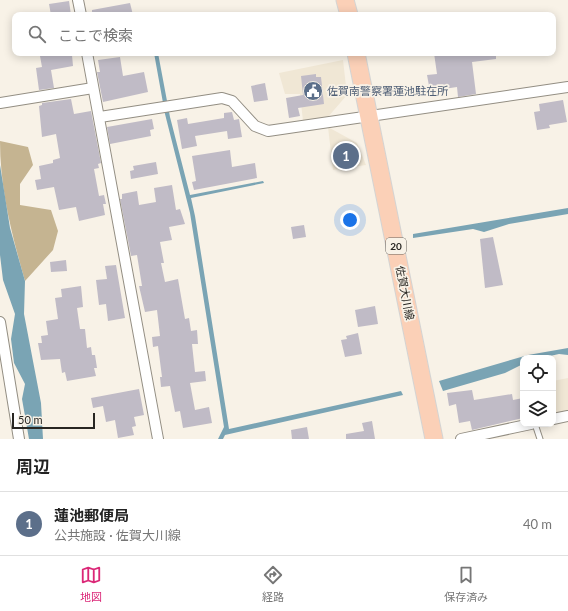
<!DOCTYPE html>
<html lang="ja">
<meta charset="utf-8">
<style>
:root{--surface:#fff;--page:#f2f2f2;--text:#222;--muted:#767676;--line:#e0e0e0;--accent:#db2777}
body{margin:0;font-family:Lato,"Noto Sans JP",sans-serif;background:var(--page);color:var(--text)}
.controls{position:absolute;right:12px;bottom:12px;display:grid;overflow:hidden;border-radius:8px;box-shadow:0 2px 10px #0003}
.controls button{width:36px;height:36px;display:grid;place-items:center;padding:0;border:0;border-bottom:1px solid var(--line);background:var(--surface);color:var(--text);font:20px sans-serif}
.scale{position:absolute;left:12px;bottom:10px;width:83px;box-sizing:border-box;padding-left:4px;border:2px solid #282622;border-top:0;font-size:11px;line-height:14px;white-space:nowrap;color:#282622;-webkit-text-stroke:3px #f8f2e7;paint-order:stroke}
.you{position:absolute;left:350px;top:220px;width:14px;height:14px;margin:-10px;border:3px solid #fff;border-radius:50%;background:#1a73e8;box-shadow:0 0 0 6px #1a73e833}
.badge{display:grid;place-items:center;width:26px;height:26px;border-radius:50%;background:var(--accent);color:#fff;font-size:13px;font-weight:700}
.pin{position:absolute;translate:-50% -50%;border:2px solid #fff;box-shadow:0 1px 4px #0006}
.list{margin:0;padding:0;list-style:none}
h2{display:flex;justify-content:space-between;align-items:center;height:52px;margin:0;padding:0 16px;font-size:17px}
h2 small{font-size:13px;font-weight:400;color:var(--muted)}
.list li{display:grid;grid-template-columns:26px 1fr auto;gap:12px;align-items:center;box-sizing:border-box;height:64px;padding:0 16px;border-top:1px solid var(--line)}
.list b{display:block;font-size:15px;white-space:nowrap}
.list p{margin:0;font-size:13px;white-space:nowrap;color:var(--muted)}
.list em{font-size:13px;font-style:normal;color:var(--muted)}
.icon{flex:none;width:22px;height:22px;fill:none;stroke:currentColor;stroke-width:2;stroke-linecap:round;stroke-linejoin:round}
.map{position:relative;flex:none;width:568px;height:439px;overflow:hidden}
.search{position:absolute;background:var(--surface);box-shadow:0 2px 10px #0003;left:12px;right:12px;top:12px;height:44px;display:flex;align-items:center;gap:10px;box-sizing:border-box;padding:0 14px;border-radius:8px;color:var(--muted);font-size:15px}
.sheet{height:116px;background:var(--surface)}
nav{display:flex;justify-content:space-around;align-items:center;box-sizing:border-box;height:56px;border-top:1px solid var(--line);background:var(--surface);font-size:11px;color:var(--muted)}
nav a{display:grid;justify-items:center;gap:2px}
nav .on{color:var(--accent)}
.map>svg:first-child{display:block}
.built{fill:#f0e7d5}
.forest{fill:#c5b491}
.water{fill:#7aa4b4}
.building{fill:#c0bbc6}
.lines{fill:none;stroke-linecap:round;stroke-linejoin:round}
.lane-casing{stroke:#938e83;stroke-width:7}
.street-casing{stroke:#938e83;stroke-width:12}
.primary-casing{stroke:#d4d4d3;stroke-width:19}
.lane{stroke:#fff;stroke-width:5}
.street{stroke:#fff;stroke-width:10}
.primary{stroke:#fbd0b7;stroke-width:17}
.labels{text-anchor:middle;stroke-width:3.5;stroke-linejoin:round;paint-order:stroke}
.shield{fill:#f8f2e7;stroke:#66635d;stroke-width:1}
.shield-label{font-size:10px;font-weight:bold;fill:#282622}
.service-label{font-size:11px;fill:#4e5e75;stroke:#f8f2e7;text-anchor:start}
.street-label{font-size:11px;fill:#282622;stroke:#f8f2e7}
</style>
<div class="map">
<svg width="568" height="439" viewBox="0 0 568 439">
<rect width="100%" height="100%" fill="#f8f2e7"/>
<g class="built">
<polygon points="343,60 347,95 327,118 303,121 300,94 285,94 279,73"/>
<polygon points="328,127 357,143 366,165 333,170"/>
<polygon points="568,378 568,414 555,417 553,381"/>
</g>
<path class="forest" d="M0 141 28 147 33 165 20 184V205L51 210 58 231 53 250 25 281C12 235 0 190 0 141Z"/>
<g class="water">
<polygon points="154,53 158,53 170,117 190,195 263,181 264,183 191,198 195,216 229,429 401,391 403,395 225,435 223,439 218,439 224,427 190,213 165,114"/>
<polygon points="0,165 10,228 25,281 24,314 41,403 43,439 29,439 22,399 25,384 14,363 11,339 15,314 3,280 0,255"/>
<polygon points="568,208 568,214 509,224 484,232 473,229 413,238 413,234"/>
<polygon points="568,348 568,355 559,354 541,358 523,358 523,364 505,373 443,391 439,381 528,355"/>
</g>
<g class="building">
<polygon points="69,1 71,15 51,15 49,4"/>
<polygon points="130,3 133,15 92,15 92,10"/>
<polygon points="57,53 67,53 68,56 72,55 73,66 51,70 54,88 39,90 36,68 42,67 40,56"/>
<polygon points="434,53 496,53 496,59 472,62 476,94 458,97 457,87 430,91 427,75 437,74"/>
<polygon points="120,57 123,76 144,72 148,92 103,102 97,72 100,72 98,60"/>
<polygon points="316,74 316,77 321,77 324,104 298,108 300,116 289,118 286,98 303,95 301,76"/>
<polygon points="265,83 268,100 254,102 251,86"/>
<polygon points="71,99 74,114 91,111 101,163 98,164 99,168 94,169 99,196 104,195 106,204 103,204 105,215 79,221 76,207 59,210 54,187 37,190 35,180 41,179 39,166 53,163 53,160 60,158 56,134 42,137 39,106 42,105 42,103"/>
<polygon points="563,100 567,122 549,125 550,128 537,130 534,112 540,111 539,104"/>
<polygon points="232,112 234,120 239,119 242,137 228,139 227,131 195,136 197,146 182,149 177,120 187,118 188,124 224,118 224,113"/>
<polygon points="152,119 154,129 150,130 151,136 110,144 107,127"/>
<polygon points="357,147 358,163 336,166 334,149"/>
<polygon points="230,150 232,167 255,163 257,178 194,190 192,182 196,181 192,156"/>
<polygon points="156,162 158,174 131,179 130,171 134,170 133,166"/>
<polygon points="172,185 176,210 180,209 185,224 169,227 172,240 160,242 164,263 161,263 165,282 178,279 185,319 189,318 191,331 197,330 198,344 192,344 195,372 205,371 206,381 190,383 195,410 209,407 212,423 183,428 180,411 175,412 170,386 161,387 160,377 162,377 158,346 153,347 152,337 160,336 157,310 145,312 139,286 142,286 137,255 131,256 120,199 122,199 122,194 137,191 139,205 156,202 154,188"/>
<polygon points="304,225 306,237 293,239 291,227"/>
<polygon points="493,237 503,285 485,288 480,239"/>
<polygon points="66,260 67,271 51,272 50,262"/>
<polygon points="116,265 125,318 108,321 106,304 99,305 96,280 107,279 105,266"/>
<polygon points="81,286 83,307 77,308 80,329 85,329 87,348 91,347 92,355 95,355 97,368 94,368 96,376 67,381 65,372 62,373 60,359 41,360 38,343 42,343 41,336 48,335 46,321 58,319 55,298 62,297 61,289"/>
<polygon points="375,306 378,324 358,327 355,310"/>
<polygon points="358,333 362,354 345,357 341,340 347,339 346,336"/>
<polygon points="139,389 144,415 134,417 136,426 132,427 134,435 118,438 115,420 106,422 103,406 93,408 91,398"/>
<polygon points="472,390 474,400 512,394 513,400 523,398 523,418 472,430 470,421 459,423 456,404 449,406 447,393"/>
<polygon points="372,421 375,439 346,439 346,434 364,431 362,423"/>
<polygon points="307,427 309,439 292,439 291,430"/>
</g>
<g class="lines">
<defs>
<polyline id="lane" points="535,424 540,439"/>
<g id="street">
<polyline points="78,0 81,15"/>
<polyline points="87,53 158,439"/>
<polyline points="0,103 93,88"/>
<polyline points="100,117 222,98 232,101 255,126 268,131 568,87"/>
<polyline points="0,322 19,439"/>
<polyline points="553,419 568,416"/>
<polyline points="461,439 531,424"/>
</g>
<g id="primary">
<polyline points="345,0 349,15"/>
<polyline points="356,53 434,439"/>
</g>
</defs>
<use href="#lane" class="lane-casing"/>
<use href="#street" class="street-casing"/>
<use href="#primary" class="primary-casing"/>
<use href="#lane" class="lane"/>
<use href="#street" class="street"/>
<use href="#primary" class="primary"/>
</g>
<defs>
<symbol id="civic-disc" viewBox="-11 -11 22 22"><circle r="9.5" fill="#5c6f8a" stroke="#f8f2e7"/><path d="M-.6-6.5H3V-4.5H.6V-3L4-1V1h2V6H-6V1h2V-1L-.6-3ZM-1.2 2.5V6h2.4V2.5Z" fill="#fff"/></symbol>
</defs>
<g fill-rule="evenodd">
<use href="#civic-disc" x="302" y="80" width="22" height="22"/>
</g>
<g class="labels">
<rect class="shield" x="386" y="238" width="20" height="16" rx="3"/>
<g class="shield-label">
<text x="396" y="250">20</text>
</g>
<g class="service-label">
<text x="327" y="95">佐賀南警察署蓮池駐在所</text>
</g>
<g class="street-label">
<text transform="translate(405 293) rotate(79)" y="4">佐賀大川線</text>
</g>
</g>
</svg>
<div class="controls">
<button><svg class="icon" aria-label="locate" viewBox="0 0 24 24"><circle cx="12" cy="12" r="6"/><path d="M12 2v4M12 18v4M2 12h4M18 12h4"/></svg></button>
<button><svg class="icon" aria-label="layers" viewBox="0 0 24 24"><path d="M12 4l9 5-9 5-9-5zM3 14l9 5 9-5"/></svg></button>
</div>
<div class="scale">50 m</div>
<div class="you"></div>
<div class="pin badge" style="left:346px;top:156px;background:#5c6f8a">1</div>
<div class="search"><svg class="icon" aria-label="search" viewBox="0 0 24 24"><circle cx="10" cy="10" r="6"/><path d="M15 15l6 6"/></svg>ここで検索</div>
</div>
<section class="sheet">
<h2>周辺<small></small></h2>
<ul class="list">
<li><span class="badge" style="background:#5c6f8a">1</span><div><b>蓮池郵便局</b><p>公共施設 · 佐賀大川線</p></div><em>40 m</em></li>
</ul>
</section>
<nav>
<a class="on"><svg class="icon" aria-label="map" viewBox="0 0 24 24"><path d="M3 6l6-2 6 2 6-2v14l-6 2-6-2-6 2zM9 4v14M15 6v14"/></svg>地図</a>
<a><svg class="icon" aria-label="directions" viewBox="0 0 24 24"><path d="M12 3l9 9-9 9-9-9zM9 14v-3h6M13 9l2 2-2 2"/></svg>経路</a>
<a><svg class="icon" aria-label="saved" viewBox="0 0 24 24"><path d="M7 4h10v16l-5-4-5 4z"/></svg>保存済み</a>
</nav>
